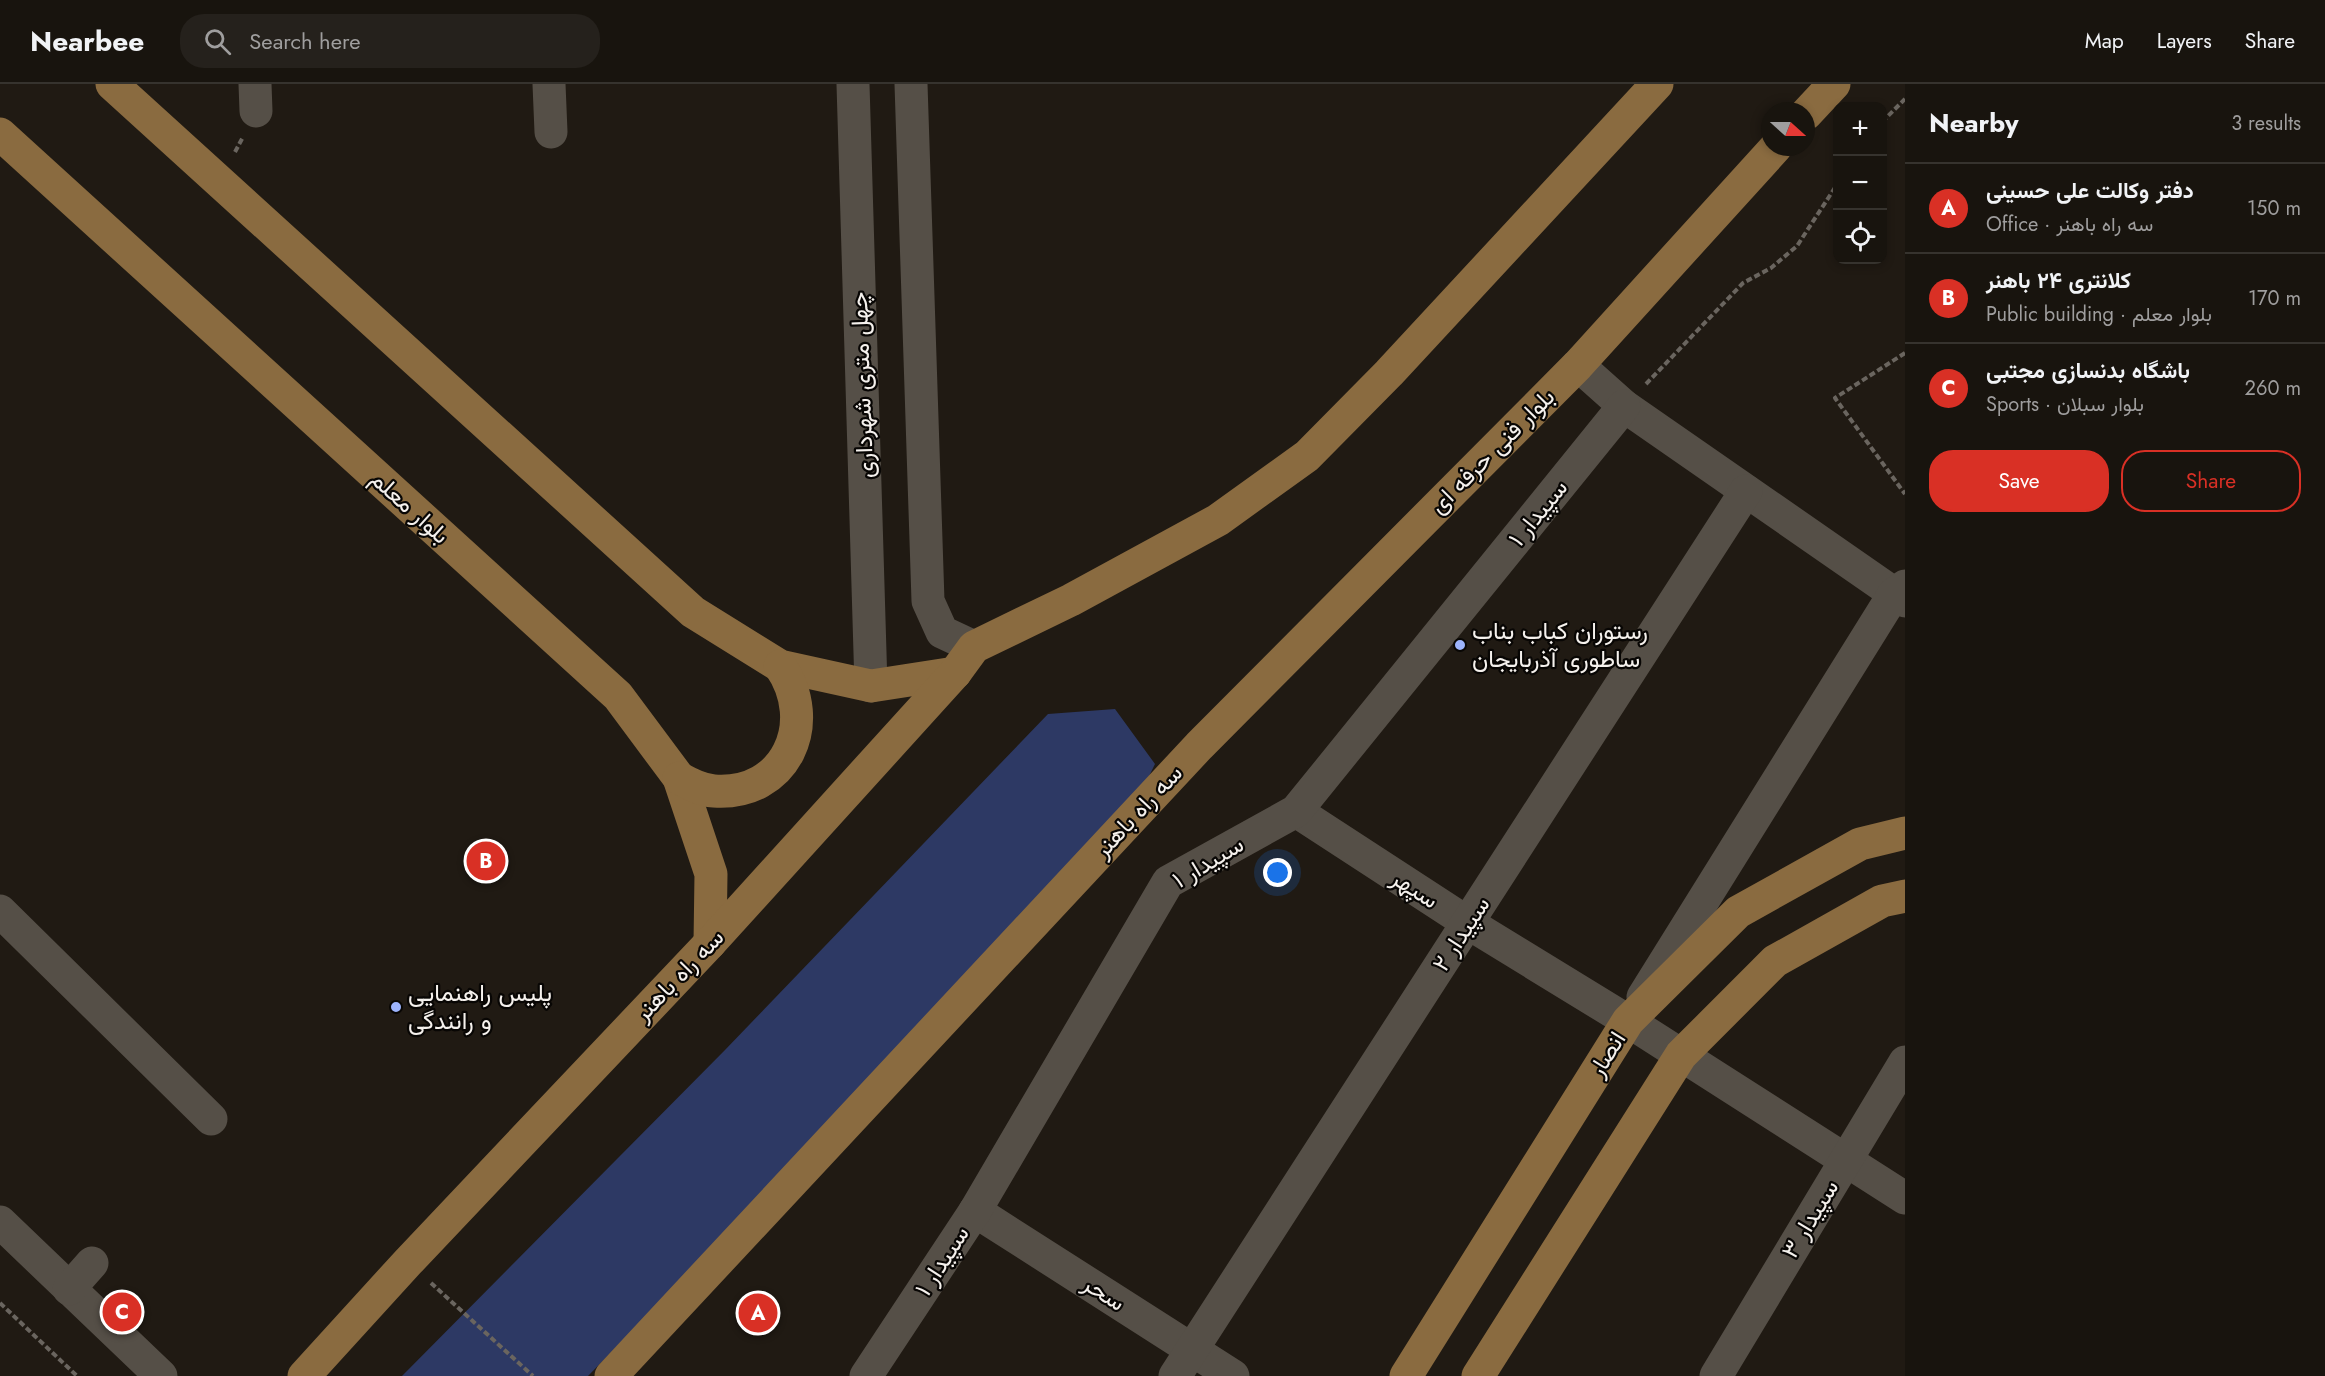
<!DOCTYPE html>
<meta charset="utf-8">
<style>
:root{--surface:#18140e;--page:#25211c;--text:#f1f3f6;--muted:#9f9e9e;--line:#36332e;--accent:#d93025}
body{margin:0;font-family:Jost,Vazirmatn,sans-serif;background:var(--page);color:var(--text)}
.controls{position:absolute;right:18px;top:18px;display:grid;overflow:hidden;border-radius:12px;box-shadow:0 3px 9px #0003}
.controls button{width:54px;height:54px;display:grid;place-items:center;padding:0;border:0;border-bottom:2px solid var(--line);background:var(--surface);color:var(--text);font:30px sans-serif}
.compass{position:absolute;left:1761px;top:18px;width:54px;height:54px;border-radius:50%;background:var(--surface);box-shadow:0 3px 9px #0003;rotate:111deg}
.you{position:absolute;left:1278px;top:789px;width:21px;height:21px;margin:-15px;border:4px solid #fff;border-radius:50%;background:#1a73e8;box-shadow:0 0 0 9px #1a73e833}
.badge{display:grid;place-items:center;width:39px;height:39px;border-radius:50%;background:var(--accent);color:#fff;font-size:20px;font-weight:700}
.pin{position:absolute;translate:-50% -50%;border:3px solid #fff;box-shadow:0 2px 6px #0006}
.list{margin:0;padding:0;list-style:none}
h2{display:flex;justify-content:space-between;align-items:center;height:78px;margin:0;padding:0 24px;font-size:26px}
h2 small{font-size:20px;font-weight:400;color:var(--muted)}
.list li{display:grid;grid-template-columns:39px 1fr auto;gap:18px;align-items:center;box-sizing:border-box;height:90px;padding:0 24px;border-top:2px solid var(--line)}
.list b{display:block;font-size:22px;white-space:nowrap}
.list p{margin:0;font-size:20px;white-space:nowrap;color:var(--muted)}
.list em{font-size:20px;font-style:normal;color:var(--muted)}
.actions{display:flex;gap:12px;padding:18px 24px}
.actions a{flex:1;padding:14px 0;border:2px solid var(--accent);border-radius:24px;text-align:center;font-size:21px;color:var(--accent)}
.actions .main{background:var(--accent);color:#fff}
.icon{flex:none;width:33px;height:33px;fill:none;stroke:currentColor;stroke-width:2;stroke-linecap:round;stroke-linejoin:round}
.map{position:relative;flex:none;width:1905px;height:1292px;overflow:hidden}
header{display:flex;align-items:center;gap:36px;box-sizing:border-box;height:84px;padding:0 30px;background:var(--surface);border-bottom:2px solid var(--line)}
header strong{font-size:28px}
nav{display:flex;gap:33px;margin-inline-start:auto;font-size:21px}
.search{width:420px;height:54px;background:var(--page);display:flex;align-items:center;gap:15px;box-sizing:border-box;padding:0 21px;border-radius:24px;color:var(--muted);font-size:22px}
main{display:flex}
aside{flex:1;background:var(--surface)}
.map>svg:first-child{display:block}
.green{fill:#2d3964}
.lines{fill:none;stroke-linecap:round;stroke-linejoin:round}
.path{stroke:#6a655f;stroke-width:4;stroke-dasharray:6 3;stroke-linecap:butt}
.minor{stroke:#554f47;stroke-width:33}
.major{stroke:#8a6b40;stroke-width:33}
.poi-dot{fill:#9db4fd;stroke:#080604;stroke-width:2}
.labels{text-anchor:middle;stroke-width:4.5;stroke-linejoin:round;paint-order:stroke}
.street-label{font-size:24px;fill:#f5f1ed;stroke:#080604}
.poi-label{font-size:24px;fill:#f5f1ed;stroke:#080604;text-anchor:start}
</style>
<header>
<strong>Nearbee</strong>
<div class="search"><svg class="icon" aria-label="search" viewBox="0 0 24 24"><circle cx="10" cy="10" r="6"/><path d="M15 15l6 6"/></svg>Search here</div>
<nav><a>Map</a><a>Layers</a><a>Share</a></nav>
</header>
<main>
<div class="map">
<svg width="1905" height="1292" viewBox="0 0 1905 1292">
<rect width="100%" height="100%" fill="#201a13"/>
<polygon class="green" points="1115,625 1155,680 1124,743 588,1292 402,1292 725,966 1048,630"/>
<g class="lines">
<g class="path">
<polyline points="1882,38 1905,15"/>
<polyline points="235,68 243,53"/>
<polyline points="1905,269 1835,314 1905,410"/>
<polyline points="1646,300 1743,199 1771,184 1797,162 1838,99"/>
<polyline points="431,1199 533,1292"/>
<polyline points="0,1219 77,1292"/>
</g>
<g class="minor">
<polyline points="255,0 256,27"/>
<polyline points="549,0 551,48"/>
<polyline points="853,0 871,602"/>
<polyline points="911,0 928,517 942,548 974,563"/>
<polyline points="1578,281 1624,322 1905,517"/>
<polyline points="1296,727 1468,839 1628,937 1905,1114"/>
<polyline points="0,827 211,1035"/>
<polyline points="1643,913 1894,510 1905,502"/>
<polyline points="975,1127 1233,1292"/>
<polyline points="0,1138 161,1292"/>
<polyline points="69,1205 92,1179"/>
<polyline points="866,1292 975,1127 1168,798 1296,727 1624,322"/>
<polyline points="1175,1292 1746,407"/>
<polyline points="1716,1292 1905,978"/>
</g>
<g class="major">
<polyline points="112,0 693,528 780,582 871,602 955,589"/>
<polyline points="1806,30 1834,0"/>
<polyline points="0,50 618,612 679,694 711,790 710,859"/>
<path d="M679 694C690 700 701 706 714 707 786 712 819 639 780 582"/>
<polyline points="304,1292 408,1178 710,859 955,589 974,563 1071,516 1218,436 1307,372 1389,289 1657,0"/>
<polyline points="611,1292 1199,662 1578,281 1776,63"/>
<polyline points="1406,1292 1628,937 1738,828 1860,760 1905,749"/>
<polyline points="1478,1292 1681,971 1775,877 1882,817 1905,812"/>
</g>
</g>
<g class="poi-dot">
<circle cx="1460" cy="561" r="6"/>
<circle cx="396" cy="923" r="6"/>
</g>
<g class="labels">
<g class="street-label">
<text transform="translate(862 301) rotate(-92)" y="8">چهل متری شهرداری</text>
<text transform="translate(1492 367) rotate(-45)" y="8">بلوار فنی حرفه ای</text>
<text transform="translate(410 423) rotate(42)" y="8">بلوار معلم</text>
<text transform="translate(1538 429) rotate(-51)" y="8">سپیدار ۱</text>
<text transform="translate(1138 727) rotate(-47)" y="8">سه راه باهنر</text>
<text transform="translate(1208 778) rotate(-31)" y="8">سپیدار ۱</text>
<text transform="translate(1415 805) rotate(33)" y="8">سپهر</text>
<text transform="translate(1461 850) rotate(-57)" y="8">سپیدار ۲</text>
<text transform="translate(679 891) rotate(-46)" y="8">سه راه باهنر</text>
<text transform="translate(1607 970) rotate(-58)" y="8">انصار</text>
<text transform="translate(1810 1135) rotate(-59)" y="8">سپیدار ۳</text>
<text transform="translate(942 1177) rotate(-57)" y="8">سپیدار ۱</text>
<text transform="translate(1104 1209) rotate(33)" y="8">سحر</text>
</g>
<g class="poi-label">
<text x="1472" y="555">رستوران کباب بناب<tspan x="1472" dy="28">ساطوری آذربایجان</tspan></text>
<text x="408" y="917">پلیس راهنمایی<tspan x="408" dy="28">و رانندگی</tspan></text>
</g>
</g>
</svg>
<div class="controls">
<button>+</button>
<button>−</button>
<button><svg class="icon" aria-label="locate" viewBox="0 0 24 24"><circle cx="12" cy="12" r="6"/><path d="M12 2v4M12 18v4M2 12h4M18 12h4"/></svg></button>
</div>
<svg class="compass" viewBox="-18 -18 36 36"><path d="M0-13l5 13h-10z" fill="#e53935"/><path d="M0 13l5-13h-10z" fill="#9f9e9e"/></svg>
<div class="you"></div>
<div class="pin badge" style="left:758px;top:1229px">A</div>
<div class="pin badge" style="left:486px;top:777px">B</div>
<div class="pin badge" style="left:122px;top:1228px">C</div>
</div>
<aside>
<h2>Nearby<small>3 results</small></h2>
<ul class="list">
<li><span class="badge">A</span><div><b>دفتر وکالت علی حسینی</b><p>Office · سه راه باهنر</p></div><em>150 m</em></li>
<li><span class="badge">B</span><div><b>کلانتری ۲۴ باهنر</b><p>Public building · بلوار معلم</p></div><em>170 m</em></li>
<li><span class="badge">C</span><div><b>باشگاه بدنسازی مجتبی</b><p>Sports · بلوار سبلان</p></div><em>260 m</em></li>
</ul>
<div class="actions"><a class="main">Save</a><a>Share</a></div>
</aside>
</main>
